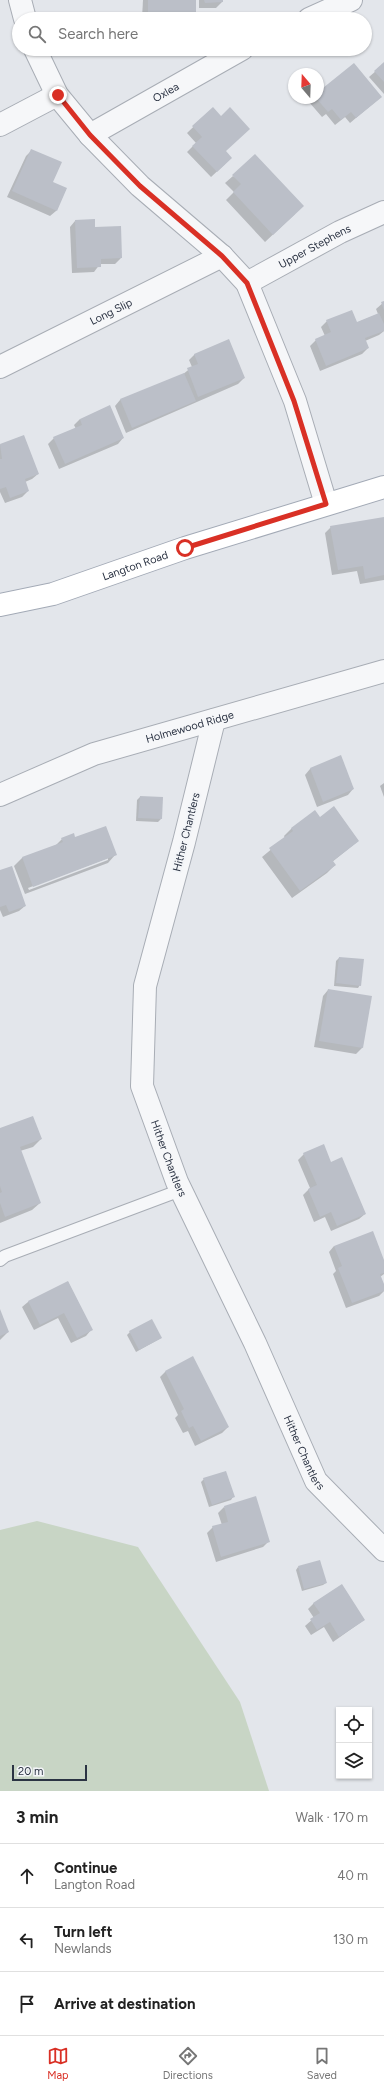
<!DOCTYPE html>
<meta charset="utf-8">
<style>
:root{--surface:#fff;--page:#f2f2f2;--text:#222;--muted:#767676;--line:#e0e0e0;--accent:#d93025}
body{margin:0;font-family:Figtree,sans-serif;background:var(--page);color:var(--text)}
.controls{position:absolute;right:12px;bottom:12px;display:grid;overflow:hidden;border-radius:0px;box-shadow:0 1px 3px #0004}
.controls button{width:36px;height:36px;display:grid;place-items:center;padding:0;border:0;border-bottom:1px solid var(--line);background:var(--surface);color:var(--text);font:20px sans-serif}
.compass{position:absolute;left:288px;top:68px;width:36px;height:36px;border-radius:50%;background:var(--surface);box-shadow:0 1px 3px #0004;rotate:341deg}
.scale{position:absolute;left:12px;bottom:10px;width:75px;box-sizing:border-box;padding-left:4px;border:2px solid #2b3343;border-top:0;font-size:11px;line-height:14px;white-space:nowrap;color:#2b3343;-webkit-text-stroke:3px #f3f5f8;paint-order:stroke}
.stop{position:absolute;width:12px;height:12px;margin:-9px;border:3px solid #d93025;border-radius:50%;background:#fff}
.stop.end{background:#d93025;border-color:#fff;box-shadow:0 1px 4px #0008}
.list{margin:0;padding:0;list-style:none}
h2{display:flex;justify-content:space-between;align-items:center;height:52px;margin:0;padding:0 16px;font-size:17px}
h2 small{font-size:13px;font-weight:400;color:var(--muted)}
.list li{display:grid;grid-template-columns:26px 1fr auto;gap:12px;align-items:center;box-sizing:border-box;height:64px;padding:0 16px;border-top:1px solid var(--line)}
.list b{display:block;font-size:15px;white-space:nowrap}
.list p{margin:0;font-size:13px;white-space:nowrap;color:var(--muted)}
.list em{font-size:13px;font-style:normal;color:var(--muted)}
.icon{flex:none;width:22px;height:22px;fill:none;stroke:currentColor;stroke-width:2;stroke-linecap:round;stroke-linejoin:round}
.map{position:relative;flex:none;width:384px;height:1791px;overflow:hidden}
.search{position:absolute;background:var(--surface);box-shadow:0 1px 3px #0004;left:12px;right:12px;top:12px;height:44px;display:flex;align-items:center;gap:10px;box-sizing:border-box;padding:0 14px;border-radius:22px;color:var(--muted);font-size:15px}
.sheet{height:244px;background:var(--surface)}
nav{display:flex;justify-content:space-around;align-items:center;box-sizing:border-box;height:56px;border-top:1px solid var(--line);background:var(--surface);font-size:11px;color:var(--muted)}
nav a{display:grid;justify-items:center;gap:2px}
nav .on{color:var(--accent)}
.map>svg:first-child{display:block}
.green{fill:#c8d5c5}
.shadow{fill:#0003;fill-rule:evenodd}
.building{fill:#bbbfc8}
.lines{fill:none;stroke-linecap:round;stroke-linejoin:round}
.service-casing{stroke:#a8adb5;stroke-width:14}
.minor-casing{stroke:#a8adb5;stroke-width:24}
.primary-casing{stroke:#a3aab6;stroke-width:24}
.service{stroke:#f6f7f9;stroke-width:12}
.minor{stroke:#f6f7f9;stroke-width:22}
.primary{stroke:#fff;stroke-width:22}
.route{stroke:#d93025;stroke-width:5}
.labels{text-anchor:middle;stroke-width:4;stroke-linejoin:round;paint-order:stroke}
.street-label{font-size:11px;fill:#2b3343;stroke:#f3f5f8}
</style>
<div class="map">
<svg width="384" height="1791" viewBox="0 0 384 1791">
<rect width="100%" height="100%" fill="#e3e6eb"/>
<polygon class="green" points="37,1521 138,1547 240,1702 269,1791 0,1791 0,1530"/>
<g class="shadow">
<polygon points="143,0 195,0 195,14 190,19 142,18"/>
<polygon points="199,0 222,0 222,2 216,8 199,8"/>
<polygon points="384,64 384,94 369,77"/>
<polygon points="318,94 381,97 350,123 345,117 335,125 326,114 322,117 309,102 313,98 318,98"/>
<polygon points="213,108 225,152 225,164 211,177 187,152 196,143 187,133"/>
<polygon points="32,150 51,183 66,189 56,211 50,216 7,197 26,156"/>
<polygon points="233,176 295,214 265,242 226,200 234,192 225,183"/>
<polygon points="75,221 94,228 121,258 115,264 100,264 94,272 72,273 70,227"/>
<polygon points="384,302 384,331 379,335 365,341 368,348 362,354 320,371 310,346 316,340 325,336 321,327 327,321 356,323 378,314 376,309"/>
<polygon points="195,354 244,378 238,384 126,433 115,406 120,400 182,375 192,367 189,360"/>
<polygon points="80,419 123,438 118,444 59,469 48,444 54,438 76,429 74,425"/>
<polygon points="23,436 38,474 32,479 25,482 28,491 22,497 5,503 0,492 0,445"/>
<polygon points="384,526 384,580 360,584 357,571 332,575 325,533 331,527"/>
<polygon points="341,757 353,789 348,795 317,807 305,775 310,769"/>
<polygon points="384,783 384,797 380,786"/>
<polygon points="140,797 161,819 158,822 136,821 137,800"/>
<polygon points="319,818 358,841 332,862 335,865 327,873 292,898 262,857 285,838 284,836 292,828"/>
<path d="M62 839H75L115 855 108 863 25 894 14 866 22 858 55 846ZM108 858V860L29 890 28 888Z"/>
<polygon points="0,871 25,906 19,911 3,917 0,910"/>
<polygon points="339,958 360,985 358,988 334,986 336,961"/>
<polygon points="328,990 371,997 362,1048 356,1054 314,1047 323,996"/>
<polygon points="0,1129 41,1139 33,1147 20,1151 40,1203 32,1210 0,1223"/>
<polygon points="304,1154 331,1163 365,1214 359,1219 331,1231 325,1217 314,1222 303,1195 310,1188 298,1160"/>
<polygon points="334,1246 384,1263 384,1274 380,1277 384,1291 379,1296 346,1308 333,1274 336,1271 329,1252"/>
<polygon points="68,1282 91,1330 86,1336 71,1343 58,1318 34,1330 22,1307 28,1302"/>
<polygon points="0,1311 8,1332 0,1340"/>
<polygon points="130,1332 161,1338 136,1352 127,1335"/>
<polygon points="193,1358 228,1427 222,1433 195,1446 188,1431 183,1433 175,1418 178,1415 160,1377 165,1372"/>
<polygon points="204,1479 233,1497 231,1500 209,1507 201,1482"/>
<polygon points="224,1507 269,1541 263,1547 216,1562 207,1533 213,1527 222,1525 218,1513"/>
<polygon points="298,1567 326,1583 323,1585 302,1591 296,1570"/>
<polygon points="314,1603 364,1620 333,1642 324,1627 311,1635 305,1626 314,1618 308,1609"/>
</g>
<g class="building">
<polygon points="148,0 196,0 196,15 148,13"/>
<polygon points="204,0 223,0 223,2 205,3"/>
<polygon points="384,62 384,82 374,71"/>
<polygon points="354,63 382,97 356,118 351,112 341,120 332,109 328,112 316,98 318,98 318,92"/>
<polygon points="213,107 221,116 230,107 250,129 226,151 232,158 217,172 192,146 202,137 192,126"/>
<polygon points="31,149 62,162 53,182 67,188 57,211 12,191"/>
<polygon points="255,154 304,206 273,235 233,192 241,184 232,175"/>
<polygon points="95,219 95,227 121,226 122,258 101,259 101,267 77,268 75,220"/>
<polygon points="384,301 384,310 381,302"/>
<polygon points="352,310 357,322 379,313 384,324 384,331 365,338 369,348 326,366 315,339 331,332 326,320"/>
<polygon points="229,339 245,378 198,397 187,368 198,364 194,354"/>
<polygon points="184,373 196,401 132,428 120,399"/>
<polygon points="110,405 124,438 65,464 53,437 82,425 80,419"/>
<polygon points="24,435 39,474 25,479 29,491 10,498 6,487 0,489 0,459 2,459 0,444"/>
<polygon points="384,517 384,575 365,579 363,566 338,570 330,526"/>
<polygon points="341,755 354,789 323,802 310,768"/>
<polygon points="140,796 163,797 162,819 138,818"/>
<polygon points="334,806 359,841 333,861 336,865 300,891 269,848 293,831 291,828 315,810 320,817"/>
<polygon points="106,826 117,855 33,887 22,857 63,842 61,838 74,833 75,837"/>
<polygon points="12,866 26,906 9,912 6,905 0,907 0,870"/>
<polygon points="339,957 364,959 361,986 336,983"/>
<polygon points="328,989 372,996 363,1048 319,1041"/>
<polygon points="33,1116 42,1139 20,1147 41,1203 5,1217 0,1203 0,1193 2,1192 0,1186 0,1128"/>
<polygon points="324,1144 331,1162 342,1157 366,1214 337,1226 331,1212 320,1217 308,1189 317,1185 303,1153"/>
<polygon points="373,1231 384,1260 384,1273 380,1274 384,1284 384,1291 352,1303 338,1268 342,1266 334,1246"/>
<polygon points="68,1281 93,1330 77,1338 64,1313 40,1325 28,1301"/>
<polygon points="0,1309 9,1332 0,1336"/>
<polygon points="152,1319 162,1338 139,1350 129,1331"/>
<polygon points="193,1356 229,1427 201,1441 193,1426 189,1428 181,1411 184,1409 165,1371"/>
<polygon points="226,1471 235,1497 212,1505 203,1478"/>
<polygon points="256,1496 270,1542 221,1557 212,1526 228,1522 224,1506"/>
<polygon points="320,1560 327,1583 304,1589 298,1566"/>
<polygon points="342,1584 365,1620 339,1637 330,1622 317,1630 310,1619 320,1613 313,1603"/>
</g>
<g class="lines">
<defs>
<polyline id="service" points="0,1260 5,1256 181,1190"/>
<g id="minor">
<polyline points="20,0 25,19"/>
<polyline points="309,19 351,0"/>
<polyline points="35,49 57,95 90,135 140,186 222,256 247,283 295,401 326,504"/>
<polyline points="0,125 57,95"/>
<path id="s1" d="M90 135 242 49"/>
<path id="s2" d="M247 283 340 232 384 212"/>
<path id="s3" d="M0 367 222 256"/>
<path id="s4" d="M214 720 184 842 145 986 142 1086 177 1182 255 1343 316 1481 384 1550"/>
<path id="s5" d="M0 795 94 754 384 671"/>
</g>
<g id="primary">
<path id="s6" d="M0 605 53 594 185 548 384 487"/>
</g>
</defs>
<use href="#service" class="service-casing"/>
<use href="#minor" class="minor-casing"/>
<use href="#primary" class="primary-casing"/>
<use href="#service" class="service"/>
<use href="#minor" class="minor"/>
<use href="#primary" class="primary"/>
</g>
<g class="lines">
<polyline class="route" points="58,95 90,135 140,186 222,256 247,283 294,401 326,504 185,548"/>
</g>
<g class="labels">
<g class="street-label">
<text dy="4" stroke="none"><textPath href="#s1" startOffset="87">Oxlea</textPath></text>
<text dy="4" stroke="none"><textPath href="#s2" startOffset="77">Upper Stephens</textPath></text>
<text dy="4" stroke="none"><textPath href="#s3" startOffset="124">Long Slip</textPath></text>
<text dy="4" stroke="none"><textPath href="#s6" startOffset="141">Langton Road</textPath></text>
<text dy="4" stroke="none"><textPath href="#s5" startOffset="202">Holmewood Ridge</textPath></text>
<text transform="translate(186 832) rotate(-76)" y="4">Hither Chantlers</text>
<text dy="4" stroke="none"><textPath href="#s4" startOffset="452">Hither Chantlers</textPath></text>
<text dy="4" stroke="none"><textPath href="#s4" startOffset="776">Hither Chantlers</textPath></text>
</g>
</g>
</svg>
<div class="controls">
<button><svg class="icon" aria-label="locate" viewBox="0 0 24 24"><circle cx="12" cy="12" r="6"/><path d="M12 2v4M12 18v4M2 12h4M18 12h4"/></svg></button>
<button><svg class="icon" aria-label="layers" viewBox="0 0 24 24"><path d="M12 4l9 5-9 5-9-5zM3 14l9 5 9-5"/></svg></button>
</div>
<svg class="compass" viewBox="-18 -18 36 36"><path d="M0-13l5 13h-10z" fill="#e53935"/><path d="M0 13l5-13h-10z" fill="#767676"/></svg>
<div class="scale">20 m</div>
<div class="stop" style="left:185px;top:548px"></div>
<div class="stop end" style="left:58px;top:95px"></div>
<div class="search"><svg class="icon" aria-label="search" viewBox="0 0 24 24"><circle cx="10" cy="10" r="6"/><path d="M15 15l6 6"/></svg>Search here</div>
</div>
<section class="sheet">
<h2>3 min<small>Walk · 170 m</small></h2>
<ul class="list">
<li><svg class="icon" aria-label="ahead" viewBox="0 0 24 24"><path d="M12 20V5M6 11l6-6 6 6"/></svg><div><b>Continue</b><p>Langton Road</p></div><em>40 m</em></li>
<li><svg class="icon" aria-label="left" viewBox="0 0 24 24"><path d="M17 20v-9H6M10 6l-5 5 5 5"/></svg><div><b>Turn left</b><p>Newlands</p></div><em>130 m</em></li>
<li><svg class="icon" aria-label="arrive" viewBox="0 0 24 24"><path d="M6 21V4h12l-3 4 3 4H6"/></svg><div><b>Arrive at destination</b></div></li>
</ul>
</section>
<nav>
<a class="on"><svg class="icon" aria-label="map" viewBox="0 0 24 24"><path d="M3 6l6-2 6 2 6-2v14l-6 2-6-2-6 2zM9 4v14M15 6v14"/></svg>Map</a>
<a><svg class="icon" aria-label="directions" viewBox="0 0 24 24"><path d="M12 3l9 9-9 9-9-9zM9 14v-3h6M13 9l2 2-2 2"/></svg>Directions</a>
<a><svg class="icon" aria-label="saved" viewBox="0 0 24 24"><path d="M7 4h10v16l-5-4-5 4z"/></svg>Saved</a>
</nav>
